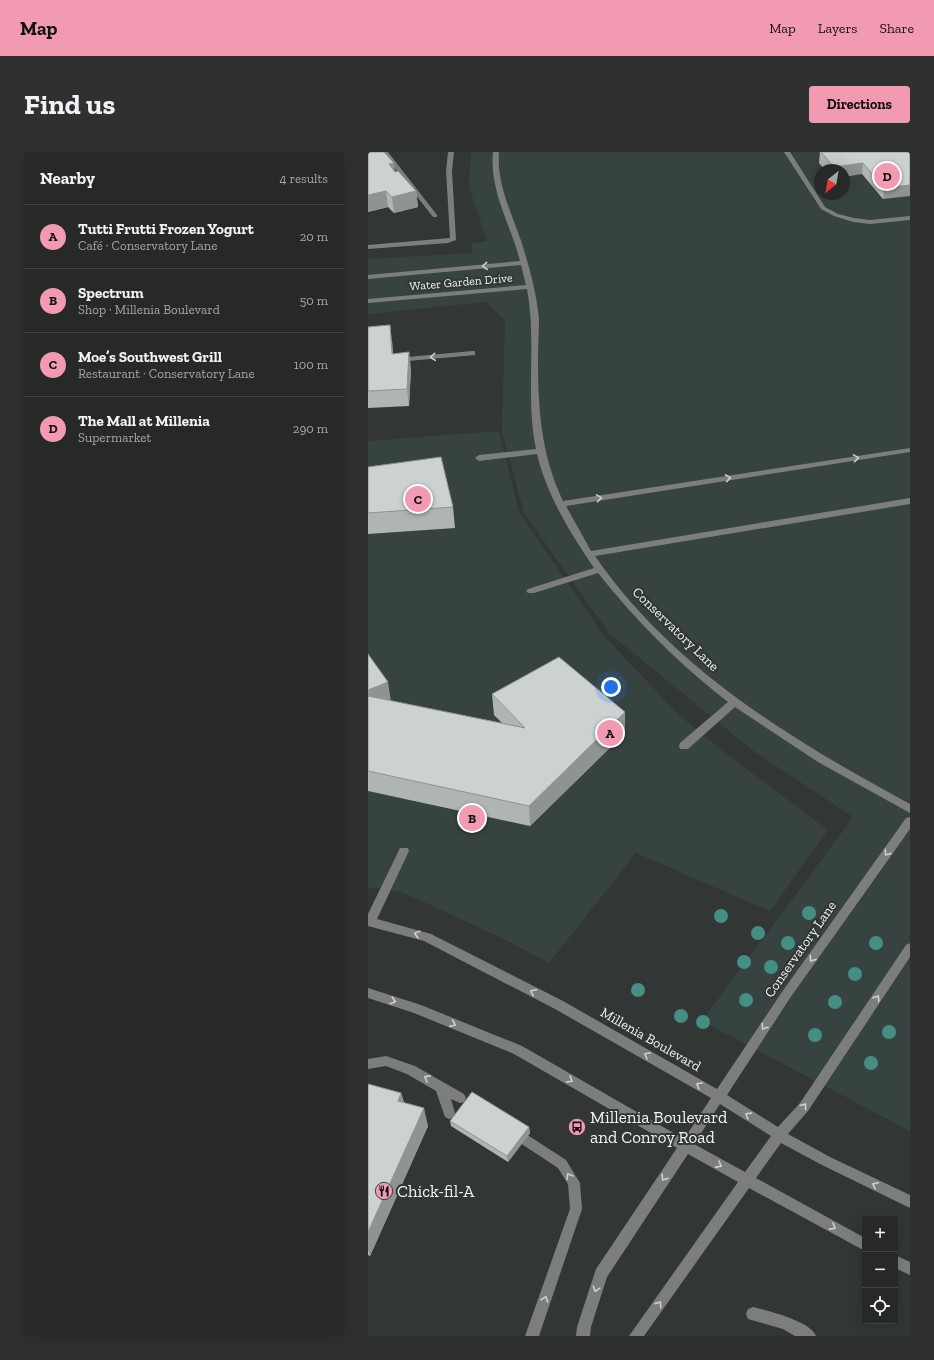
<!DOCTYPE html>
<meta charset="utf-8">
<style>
:root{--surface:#262928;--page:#2e3130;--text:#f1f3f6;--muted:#a4a6a8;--line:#424545;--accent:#f19ab1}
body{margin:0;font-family:"Zilla Slab",serif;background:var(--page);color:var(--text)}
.controls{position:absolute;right:12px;bottom:12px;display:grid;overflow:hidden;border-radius:4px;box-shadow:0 4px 16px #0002}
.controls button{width:36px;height:36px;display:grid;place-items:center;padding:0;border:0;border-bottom:1px solid var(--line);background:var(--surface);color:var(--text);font:20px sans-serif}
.compass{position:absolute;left:446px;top:12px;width:36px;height:36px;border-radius:50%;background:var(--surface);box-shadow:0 4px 16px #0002;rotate:211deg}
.you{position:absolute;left:243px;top:535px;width:14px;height:14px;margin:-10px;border:3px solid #fff;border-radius:50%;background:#1a73e8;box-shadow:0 0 0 6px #1a73e833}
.badge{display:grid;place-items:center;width:26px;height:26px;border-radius:50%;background:var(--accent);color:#111;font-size:13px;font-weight:700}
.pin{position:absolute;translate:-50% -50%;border:2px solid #fff;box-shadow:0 1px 4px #0006}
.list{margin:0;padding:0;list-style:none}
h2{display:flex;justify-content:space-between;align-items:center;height:52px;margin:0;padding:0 16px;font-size:17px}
h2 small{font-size:13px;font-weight:400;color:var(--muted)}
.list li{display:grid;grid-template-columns:26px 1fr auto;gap:12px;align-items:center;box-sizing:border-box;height:64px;padding:0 16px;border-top:1px solid var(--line)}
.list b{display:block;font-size:15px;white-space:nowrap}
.list p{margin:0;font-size:13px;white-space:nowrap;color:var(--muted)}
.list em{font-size:13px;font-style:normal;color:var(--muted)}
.icon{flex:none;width:22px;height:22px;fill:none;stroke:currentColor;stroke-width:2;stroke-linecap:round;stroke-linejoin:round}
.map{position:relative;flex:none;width:542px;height:1184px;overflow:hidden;border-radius:4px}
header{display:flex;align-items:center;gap:24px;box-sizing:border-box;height:56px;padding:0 20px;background:var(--accent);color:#111}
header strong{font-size:19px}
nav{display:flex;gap:22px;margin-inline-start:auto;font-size:14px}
.intro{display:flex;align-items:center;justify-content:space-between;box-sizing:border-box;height:96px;padding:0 24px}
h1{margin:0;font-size:28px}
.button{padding:10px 18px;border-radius:4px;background:var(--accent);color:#111;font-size:14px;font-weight:700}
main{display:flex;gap:24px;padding:0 24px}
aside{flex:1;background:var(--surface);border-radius:4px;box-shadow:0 4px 16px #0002}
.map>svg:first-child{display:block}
.built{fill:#364341;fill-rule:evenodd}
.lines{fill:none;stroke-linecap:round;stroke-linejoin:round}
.minor{fill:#7b7e7d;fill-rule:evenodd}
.tree{fill:#458e84}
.wall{fill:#afb5b4}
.shaded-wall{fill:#8f9392}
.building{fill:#ccd2d1;stroke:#8f9392}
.oneway{stroke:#cdd1d0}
.labels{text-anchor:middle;stroke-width:4;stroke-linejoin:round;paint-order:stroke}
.far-street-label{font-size:12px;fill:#f0f4f3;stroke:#323736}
.street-label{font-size:14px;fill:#f0f4f3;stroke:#323736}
.near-poi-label{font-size:17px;fill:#f0f4f3;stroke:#323736;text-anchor:start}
</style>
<header>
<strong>Map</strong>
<nav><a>Map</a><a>Layers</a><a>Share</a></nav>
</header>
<div class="intro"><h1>Find us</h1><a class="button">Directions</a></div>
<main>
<aside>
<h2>Nearby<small>4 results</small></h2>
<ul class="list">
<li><span class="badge">A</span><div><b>Tutti Frutti Frozen Yogurt</b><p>Café · Conservatory Lane</p></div><em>20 m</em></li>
<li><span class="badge">B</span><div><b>Spectrum</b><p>Shop · Millenia Boulevard</p></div><em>50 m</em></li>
<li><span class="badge">C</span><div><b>Moe’s Southwest Grill</b><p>Restaurant · Conservatory Lane</p></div><em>100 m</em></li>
<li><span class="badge">D</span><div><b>The Mall at Millenia</b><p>Supermarket</p></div><em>290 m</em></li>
</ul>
</aside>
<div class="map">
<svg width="542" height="1184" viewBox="0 0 542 1184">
<rect width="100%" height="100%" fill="#323736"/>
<g class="built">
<path d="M103 0H542V979L334 869 485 665 384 598 241 481 156 361 134 280 137 168 118 150 0 162V107L104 101 103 92 119 89 101 35ZM452 18H476V42H452Z"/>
<polygon points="131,279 151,360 236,484 310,562 357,601 460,678 402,759 268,701 181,811 134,786 34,740 0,735 0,289"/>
</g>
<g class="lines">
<g class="minor">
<polygon points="14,0 20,0 69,63 69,65 65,65"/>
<polygon points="80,0 86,0 84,19 88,88 80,91 0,97 0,93 82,86 78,19"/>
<path d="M125 0H131C128 37 149 70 158 105 164 125 169 146 171 167 171 180 170 194 170 207 170 257 173 303 195 349L542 296V300L198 354 223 399 542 346V352L227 404C305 517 424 588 542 652V661L450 610 367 555 320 597H312L311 594 312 591 360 550C309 510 270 471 230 421L166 441H160L158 439 160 437 226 416C203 382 179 344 169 302L111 309 107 306 111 303 168 297C157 244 169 190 159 137L0 151V147L158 133 153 113 0 127V123L152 109C143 73 121 39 125 0Z"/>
<polygon points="416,0 422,0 457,55 470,62 486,66 502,68 542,64 542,68 502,72 485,70 466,64 453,57"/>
<polygon points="104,199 107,199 107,203 29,210 25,208 29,206"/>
<path d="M542 665V677L422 846 359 943 410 975 432 951 538 793 542 791V805L440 959 420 982 462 1005 542 1043V1056L454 1013 413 991 388 1026 497 1086V1099L381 1036 276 1184H261L370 1030 320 1002 239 1125 223 1175 222 1184H208L209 1175 228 1117 309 996 146 902 46 861 0 846V836L53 853 154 894 316 987 343 946 187 857 56 789 0 774V762L32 696H40L41 699 9 767 63 782 195 849 349 937 414 840 538 666ZM352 952 403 984 377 1020 326 992Z"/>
<polygon points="18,904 47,914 96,942 98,946 96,950 92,951 83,947 87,961 85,965 81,967 77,965 68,939 39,922 18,914 0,917 0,907"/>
<polygon points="147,975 198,1008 212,1031 214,1057 171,1184 157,1184 202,1057 200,1032 190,1016 143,985 141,981 143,977"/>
<polygon points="527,1103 542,1110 542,1123 527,1116"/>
<path d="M385 1155C400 1159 442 1169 448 1184H427L415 1177 380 1167 378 1162 380 1157Z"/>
</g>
</g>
<g class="tree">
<circle cx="441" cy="761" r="7"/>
<circle cx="353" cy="764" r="7"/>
<circle cx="390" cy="781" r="7"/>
<circle cx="420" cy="791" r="7"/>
<circle cx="508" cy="791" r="7"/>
<circle cx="376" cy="810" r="7"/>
<circle cx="403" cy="815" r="7"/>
<circle cx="487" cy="822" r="7"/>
<circle cx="270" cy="838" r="7"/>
<circle cx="378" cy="848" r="7"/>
<circle cx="467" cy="850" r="7"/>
<circle cx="313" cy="864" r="7"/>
<circle cx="335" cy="870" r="7"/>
<circle cx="521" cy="880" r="7"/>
<circle cx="447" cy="883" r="7"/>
<circle cx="503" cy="911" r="7"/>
</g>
<g class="wall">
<polygon points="452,0 542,0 515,47 494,22 476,18 457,18 451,11"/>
<polygon points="27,19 48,39 50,55 26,61 20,55 0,60"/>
<polygon points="0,175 24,189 25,202 43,217 41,254 0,256"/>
<polygon points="0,315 85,355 87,376 0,382"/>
<polygon points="0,502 23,549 134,571 126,563 124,542 257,581 162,674 0,639"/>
<polygon points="0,932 33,941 36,950 60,974 2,1104 0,1103"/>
<polygon points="82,969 161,975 162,981 140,1010 83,974"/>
</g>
<g class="shaded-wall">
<polygon points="26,11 28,27 21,12"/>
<polygon points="495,11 494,22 476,25 476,18 466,18 466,15"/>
<polygon points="542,33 542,44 515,47 516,36"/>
<polygon points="18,39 20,55 0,60 0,43"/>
<polygon points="48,39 50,55 26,61 24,45"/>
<polygon points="22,173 24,189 26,218 24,202"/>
<polygon points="41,200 43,217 41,254 39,237"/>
<polygon points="20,530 23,550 0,560 0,538"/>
<polygon points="257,560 257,581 162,674 161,654"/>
<polygon points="33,941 38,960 30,949"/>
<polygon points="56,956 60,974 2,1104 0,1097 0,1080"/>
<polygon points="161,975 162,981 140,1010 139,1004"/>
</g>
<g class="building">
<polygon points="0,0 16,0 26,11 21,12 27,20 30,19 48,39 24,45 18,39 0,43"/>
<polygon points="453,0 542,0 542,33 516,36 495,11 466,15"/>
<polygon points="22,173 24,202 41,200 39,237 0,239 0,175"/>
<polygon points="73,305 85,355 0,361 0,315"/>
<polygon points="0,502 20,530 0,538"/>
<polygon points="191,505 257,560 161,654 0,619 0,544 157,576 124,542"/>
<polygon points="0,932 33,941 30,949 56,956 0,1080"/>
<polygon points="104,940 161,975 139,1004 82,969"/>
</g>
<defs><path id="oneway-chevron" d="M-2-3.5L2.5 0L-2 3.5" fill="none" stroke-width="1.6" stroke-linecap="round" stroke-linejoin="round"/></defs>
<g class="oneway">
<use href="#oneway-chevron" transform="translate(117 114) rotate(175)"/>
<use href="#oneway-chevron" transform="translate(65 205) rotate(175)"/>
<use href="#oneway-chevron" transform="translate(488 306) rotate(-9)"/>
<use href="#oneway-chevron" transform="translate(360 326) rotate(-9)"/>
<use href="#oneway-chevron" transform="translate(231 346) rotate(-9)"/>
<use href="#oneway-chevron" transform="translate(519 701) rotate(126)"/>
<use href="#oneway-chevron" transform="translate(49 782) rotate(-165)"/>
<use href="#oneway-chevron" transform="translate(444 807) rotate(126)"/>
<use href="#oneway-chevron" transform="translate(165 840) rotate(-153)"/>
<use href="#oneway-chevron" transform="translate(509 846) rotate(-56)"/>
<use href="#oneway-chevron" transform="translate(25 849) rotate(18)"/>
<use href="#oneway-chevron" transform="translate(85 872) rotate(22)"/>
<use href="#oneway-chevron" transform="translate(396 875) rotate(124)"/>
<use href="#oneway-chevron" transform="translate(279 903) rotate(-150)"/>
<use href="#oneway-chevron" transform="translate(59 926) rotate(-152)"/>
<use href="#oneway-chevron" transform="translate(202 928) rotate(30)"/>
<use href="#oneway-chevron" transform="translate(331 933) rotate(-150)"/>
<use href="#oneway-chevron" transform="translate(436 954) rotate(-52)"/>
<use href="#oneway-chevron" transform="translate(380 963) rotate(-148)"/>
<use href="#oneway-chevron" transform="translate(351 1013) rotate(29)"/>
<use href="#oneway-chevron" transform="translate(201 1024) rotate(-121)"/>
<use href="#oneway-chevron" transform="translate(296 1026) rotate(123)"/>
<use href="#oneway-chevron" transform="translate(507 1033) rotate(-154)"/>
<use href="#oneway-chevron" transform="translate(465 1075) rotate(29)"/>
<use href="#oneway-chevron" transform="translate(228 1137) rotate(108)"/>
<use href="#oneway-chevron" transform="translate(177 1147) rotate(-71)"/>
<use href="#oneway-chevron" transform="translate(291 1152) rotate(-55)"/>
</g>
<defs>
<symbol id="bus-disc" viewBox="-11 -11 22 22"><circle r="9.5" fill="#f19ab1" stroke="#323736"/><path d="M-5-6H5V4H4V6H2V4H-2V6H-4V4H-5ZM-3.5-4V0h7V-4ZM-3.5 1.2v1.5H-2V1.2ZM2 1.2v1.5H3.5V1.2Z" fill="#111"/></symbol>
<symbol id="restaurant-disc" viewBox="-11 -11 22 22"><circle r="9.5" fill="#f19ab1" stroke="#323736"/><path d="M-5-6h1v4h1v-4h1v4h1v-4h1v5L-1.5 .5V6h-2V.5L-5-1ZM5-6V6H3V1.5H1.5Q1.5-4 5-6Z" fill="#111"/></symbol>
</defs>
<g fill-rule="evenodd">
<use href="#bus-disc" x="199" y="965" width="20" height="20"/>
<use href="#restaurant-disc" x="6" y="1029" width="20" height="20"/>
</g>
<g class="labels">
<g class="far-street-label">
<text transform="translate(93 130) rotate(-5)" y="4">Water Garden Drive</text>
</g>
<g class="street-label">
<text transform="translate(308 477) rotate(44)" y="5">Conservatory Lane</text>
<text transform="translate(432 797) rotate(-55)" y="5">Conservatory Lane</text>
<text transform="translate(283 887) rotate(30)" y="5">Millenia Boulevard</text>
</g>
<g class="near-poi-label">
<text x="222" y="971">Millenia Boulevard<tspan x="222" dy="20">and Conroy Road</tspan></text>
<text x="29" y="1045">Chick-fil-A</text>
</g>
</g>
</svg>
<div class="controls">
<button>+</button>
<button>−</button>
<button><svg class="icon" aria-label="locate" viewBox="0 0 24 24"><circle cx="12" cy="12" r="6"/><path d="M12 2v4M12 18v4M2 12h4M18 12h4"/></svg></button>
</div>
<svg class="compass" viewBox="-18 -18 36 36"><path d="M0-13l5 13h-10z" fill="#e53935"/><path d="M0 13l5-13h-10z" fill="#a4a6a8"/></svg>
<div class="you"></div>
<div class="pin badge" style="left:242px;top:581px">A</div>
<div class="pin badge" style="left:104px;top:666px">B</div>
<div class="pin badge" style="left:50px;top:347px">C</div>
<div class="pin badge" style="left:519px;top:24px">D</div>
</div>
</main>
